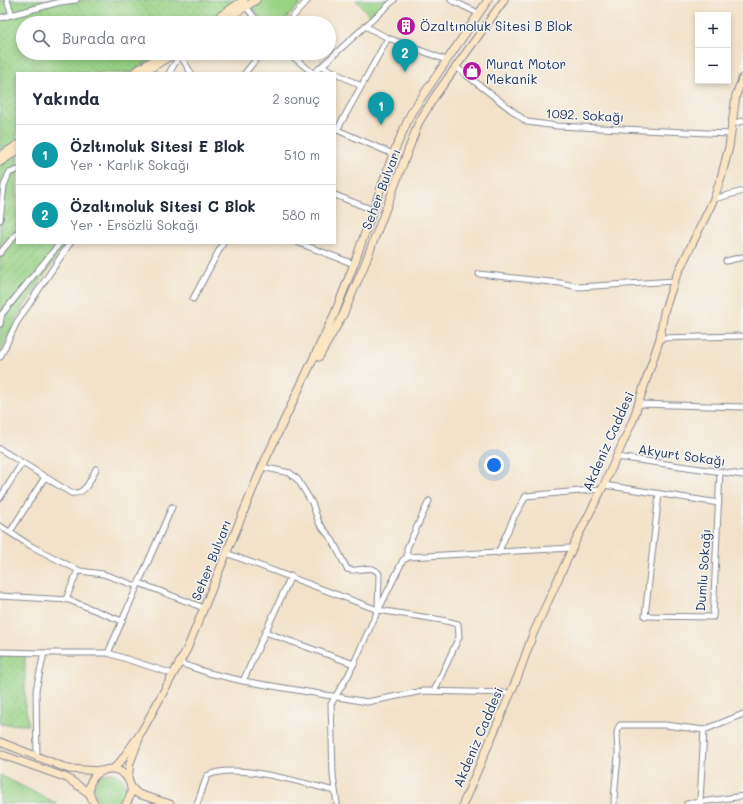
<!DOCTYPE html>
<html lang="tr">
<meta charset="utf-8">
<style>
:root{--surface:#fff;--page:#f2f2f3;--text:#1f2937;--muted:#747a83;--line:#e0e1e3;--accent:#b5179e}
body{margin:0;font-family:Mali,sans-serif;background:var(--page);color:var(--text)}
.controls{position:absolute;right:12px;top:12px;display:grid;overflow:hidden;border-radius:0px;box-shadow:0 2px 6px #0003}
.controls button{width:36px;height:36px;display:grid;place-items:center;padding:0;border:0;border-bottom:1px solid var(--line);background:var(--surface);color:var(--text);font:20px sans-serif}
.you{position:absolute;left:494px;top:465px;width:14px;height:14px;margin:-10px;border:3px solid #fff;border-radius:50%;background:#1a73e8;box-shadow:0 0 0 6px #1a73e833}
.badge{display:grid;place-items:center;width:26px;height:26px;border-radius:50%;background:var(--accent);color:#fff;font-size:13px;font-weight:700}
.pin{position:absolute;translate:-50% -33px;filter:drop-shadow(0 1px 2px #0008)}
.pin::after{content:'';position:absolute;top:21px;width:14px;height:12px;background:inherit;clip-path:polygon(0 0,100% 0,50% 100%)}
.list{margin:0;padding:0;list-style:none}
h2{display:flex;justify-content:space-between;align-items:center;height:52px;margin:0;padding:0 16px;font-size:17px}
h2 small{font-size:13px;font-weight:400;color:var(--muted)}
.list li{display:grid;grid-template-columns:26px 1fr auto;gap:12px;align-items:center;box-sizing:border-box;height:60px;padding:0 16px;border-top:1px solid var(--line)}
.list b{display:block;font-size:15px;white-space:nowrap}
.list p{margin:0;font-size:13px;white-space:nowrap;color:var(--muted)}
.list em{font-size:13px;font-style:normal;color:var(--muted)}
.icon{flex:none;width:22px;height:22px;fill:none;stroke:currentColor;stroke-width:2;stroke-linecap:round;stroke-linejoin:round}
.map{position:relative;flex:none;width:743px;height:804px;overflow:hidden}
.search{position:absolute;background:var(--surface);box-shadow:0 2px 6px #0003;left:16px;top:16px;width:320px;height:44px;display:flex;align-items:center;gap:10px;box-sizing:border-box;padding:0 14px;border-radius:22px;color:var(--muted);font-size:15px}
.panel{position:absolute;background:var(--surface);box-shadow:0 2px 6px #0003;left:16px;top:72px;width:320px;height:172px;border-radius:0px}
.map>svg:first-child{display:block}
.grass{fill:url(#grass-dots);stroke:#5a8172}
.park{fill:#99d386;stroke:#5a8172}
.garden{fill:url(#garden-furrows);stroke:#5a8172}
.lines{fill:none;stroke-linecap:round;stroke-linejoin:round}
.street-casing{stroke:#868894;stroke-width:7}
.secondary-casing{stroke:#868894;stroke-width:9}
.street{stroke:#fff;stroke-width:5}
.secondary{stroke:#fbe6c4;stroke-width:7}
.labels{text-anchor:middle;stroke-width:3;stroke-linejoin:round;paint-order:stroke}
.poi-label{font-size:13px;fill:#1b2f5e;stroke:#f6f6f2;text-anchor:start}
.street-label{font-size:13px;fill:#1b2f5e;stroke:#f6f6f2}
</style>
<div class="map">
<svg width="743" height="804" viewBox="0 0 743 804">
<defs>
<pattern id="grass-dots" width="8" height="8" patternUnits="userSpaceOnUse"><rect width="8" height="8" fill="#99d386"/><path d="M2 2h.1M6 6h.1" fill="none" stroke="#83b576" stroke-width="1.8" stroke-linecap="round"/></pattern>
<pattern id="garden-furrows" width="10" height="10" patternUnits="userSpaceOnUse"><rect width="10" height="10" fill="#99d386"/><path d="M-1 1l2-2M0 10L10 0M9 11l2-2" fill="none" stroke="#83b576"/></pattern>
</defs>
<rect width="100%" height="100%" fill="#f6f6f2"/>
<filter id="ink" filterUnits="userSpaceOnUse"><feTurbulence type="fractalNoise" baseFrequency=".025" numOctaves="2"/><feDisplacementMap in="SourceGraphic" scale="8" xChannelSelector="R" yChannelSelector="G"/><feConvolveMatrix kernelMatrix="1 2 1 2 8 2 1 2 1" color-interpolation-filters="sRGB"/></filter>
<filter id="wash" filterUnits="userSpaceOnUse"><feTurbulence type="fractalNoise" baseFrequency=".012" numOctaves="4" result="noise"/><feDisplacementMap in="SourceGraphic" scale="16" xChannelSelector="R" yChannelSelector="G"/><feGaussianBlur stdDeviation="0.9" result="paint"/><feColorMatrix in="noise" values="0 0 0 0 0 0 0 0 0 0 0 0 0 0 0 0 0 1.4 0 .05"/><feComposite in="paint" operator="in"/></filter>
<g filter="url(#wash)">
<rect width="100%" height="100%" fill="#f2e2c9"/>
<g class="grass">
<polygon points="0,0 244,0 209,23 23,23 23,53 162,53 130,73 17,73 17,141 0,151"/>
<polygon points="0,652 25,654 25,705 29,725 0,724"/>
<circle cx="110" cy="789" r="16"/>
<polygon points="0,775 58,804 0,804"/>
</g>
<g class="park">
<polygon points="264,0 304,0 282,23 264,23 252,8"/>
<polygon points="356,0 388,0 370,16"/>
</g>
<polygon class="garden" points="17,153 17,243 66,243 17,317 0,353 0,164"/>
</g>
<g filter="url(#ink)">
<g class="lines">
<defs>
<g id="street">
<polyline points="7,0 12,15"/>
<polyline points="451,0 478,13"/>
<polyline points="246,7 259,23"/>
<polyline points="0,18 60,2 76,0"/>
<polyline points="287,23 308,0"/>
<polyline points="365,26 388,38 446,60"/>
<polyline points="179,53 191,73"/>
<polyline points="288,53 313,73"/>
<polyline points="322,66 361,86"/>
<polyline points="456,67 527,122 557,126 730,134"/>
<polyline points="169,73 180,55"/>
<polyline points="245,73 261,53"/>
<polyline points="314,73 394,0"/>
<polyline points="731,124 743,121"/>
<polyline points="335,129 393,154"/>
<polyline points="337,130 388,38"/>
<polyline points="335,195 373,210"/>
<polyline points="714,199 743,191"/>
<polyline points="0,220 4,186 9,173 17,170"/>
<polyline points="299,243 354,264"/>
<polyline points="0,253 17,233"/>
<polyline points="726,261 743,257"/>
<polyline points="479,274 560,283 579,287 675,281"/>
<polyline points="193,299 223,243"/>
<polyline points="0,324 2,314 60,243"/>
<polyline points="660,338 742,336"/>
<polyline points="0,357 17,322 70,243"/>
<polyline points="639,404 743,407"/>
<path d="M0 449 71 493C86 495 90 480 96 469"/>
<polyline points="617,457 743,475"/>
<path d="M262 467 290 473 298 480 312 503 319 523 333 541 347 569C357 574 372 562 379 574L378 610 349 674 331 704 333 775 337 804"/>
<polyline points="604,485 719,503"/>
<polyline points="659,494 645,616 713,617 720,471"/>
<polyline points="0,498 22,463"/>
<polyline points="0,526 31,546 80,571 103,574 137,586"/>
<polyline points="10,532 45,477"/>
<polyline points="226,553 378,610 442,620 458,624 459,637 434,691"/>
<polyline points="498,553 514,517 526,496 602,489"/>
<polyline points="407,558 407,548 429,501"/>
<polyline points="291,576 243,681 367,702 423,691 510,693"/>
<polyline points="139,583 204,608"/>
<polyline points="0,596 69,600 122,621"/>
<polyline points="66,599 78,570"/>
<polyline points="379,609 403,560 408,557 572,548"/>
<polyline points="265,632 354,664"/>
<polyline points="0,652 44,653"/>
<polyline points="108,653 172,507"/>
<polyline points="179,663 209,673 243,681"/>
<polyline points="37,758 36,690 44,653 108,653 173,674"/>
<polyline points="700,801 704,730"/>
<path d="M197 804 207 776C233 761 306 784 335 791"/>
<path d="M614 804C614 788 617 772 618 756 619 746 614 733 620 725H665L704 730 743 714"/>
<polyline points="687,804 743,796"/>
</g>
<g id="secondary">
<polyline points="210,23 244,0"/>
<polyline points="221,23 256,0"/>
<polyline points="133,73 165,53"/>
<polyline points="143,73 175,53"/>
<polyline points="0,156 17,145"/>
<polyline points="0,162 17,151"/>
<polyline points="319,357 343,315 364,266 419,122 435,96 504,0"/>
<polyline points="0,742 69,769 101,771"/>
<polyline points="0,754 67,778 89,793"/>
<polyline points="113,769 120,762 142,731 187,649 262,467 335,313 354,264 393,154 411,113 488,0"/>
<polyline points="128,779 130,763 139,739"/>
<polyline points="131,787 138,794 170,804"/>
<path d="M95 804C73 776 120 753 130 784 133 791 130 798 126 804"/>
<polyline points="463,804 518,676 533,634 577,538 604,485 633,420 660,338 664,312 675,279 714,199 722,174 729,147 736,95 743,77"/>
</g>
</defs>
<use href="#street" class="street-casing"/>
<use href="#secondary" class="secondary-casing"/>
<use href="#street" class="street"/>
<use href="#secondary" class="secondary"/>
</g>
</g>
<defs>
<symbol id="building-disc" viewBox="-11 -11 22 22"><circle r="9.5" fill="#b5179e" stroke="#f6f6f2"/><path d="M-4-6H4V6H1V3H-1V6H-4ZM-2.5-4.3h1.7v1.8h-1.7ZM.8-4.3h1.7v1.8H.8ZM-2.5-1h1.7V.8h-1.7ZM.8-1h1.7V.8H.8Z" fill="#fff"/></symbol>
<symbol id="shop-disc" viewBox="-11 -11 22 22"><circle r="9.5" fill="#b5179e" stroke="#f6f6f2"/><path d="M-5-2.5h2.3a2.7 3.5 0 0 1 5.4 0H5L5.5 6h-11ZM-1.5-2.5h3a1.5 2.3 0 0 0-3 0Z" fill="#fff"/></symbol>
</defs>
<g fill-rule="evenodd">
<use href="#building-disc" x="395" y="15" width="22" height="22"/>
<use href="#shop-disc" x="461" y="60" width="22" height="22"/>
</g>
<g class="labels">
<g class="poi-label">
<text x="420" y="31">Özaltınoluk Sitesi B Blok</text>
<text x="486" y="69">Murat Motor<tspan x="486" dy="15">Mekanik</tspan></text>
</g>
<g class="street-label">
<text transform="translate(585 115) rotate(3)" y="5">1092. Sokağı</text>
<text transform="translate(381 189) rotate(-69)" y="5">Seher Bulvarı</text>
<text transform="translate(608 441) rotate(-66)" y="5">Akdeniz Caddesi</text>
<text transform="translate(682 455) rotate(8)" y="5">Akyurt Sokağı</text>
<text transform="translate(211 560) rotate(-68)" y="5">Seher Bulvarı</text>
<text transform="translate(703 570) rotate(-86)" y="5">Dumlu Sokağı</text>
<text transform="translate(478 737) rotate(-67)" y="5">Akdeniz Caddesi</text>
</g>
</g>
</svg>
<div class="controls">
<button>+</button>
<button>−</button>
</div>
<div class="you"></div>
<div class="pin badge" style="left:381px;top:125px;background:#0f9aa8">1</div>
<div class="pin badge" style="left:405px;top:72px;background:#0f9aa8">2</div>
<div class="search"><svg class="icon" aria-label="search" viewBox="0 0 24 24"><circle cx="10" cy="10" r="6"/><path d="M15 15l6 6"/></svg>Burada ara</div>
<section class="panel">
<h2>Yakında<small>2 sonuç</small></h2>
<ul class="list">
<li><span class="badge" style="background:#0f9aa8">1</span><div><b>Özltınoluk Sitesi E Blok</b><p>Yer · Karlık Sokağı</p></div><em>510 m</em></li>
<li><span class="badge" style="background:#0f9aa8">2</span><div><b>Özaltınoluk Sitesi C Blok</b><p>Yer · Ersözlü Sokağı</p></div><em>580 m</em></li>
</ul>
</section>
</div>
